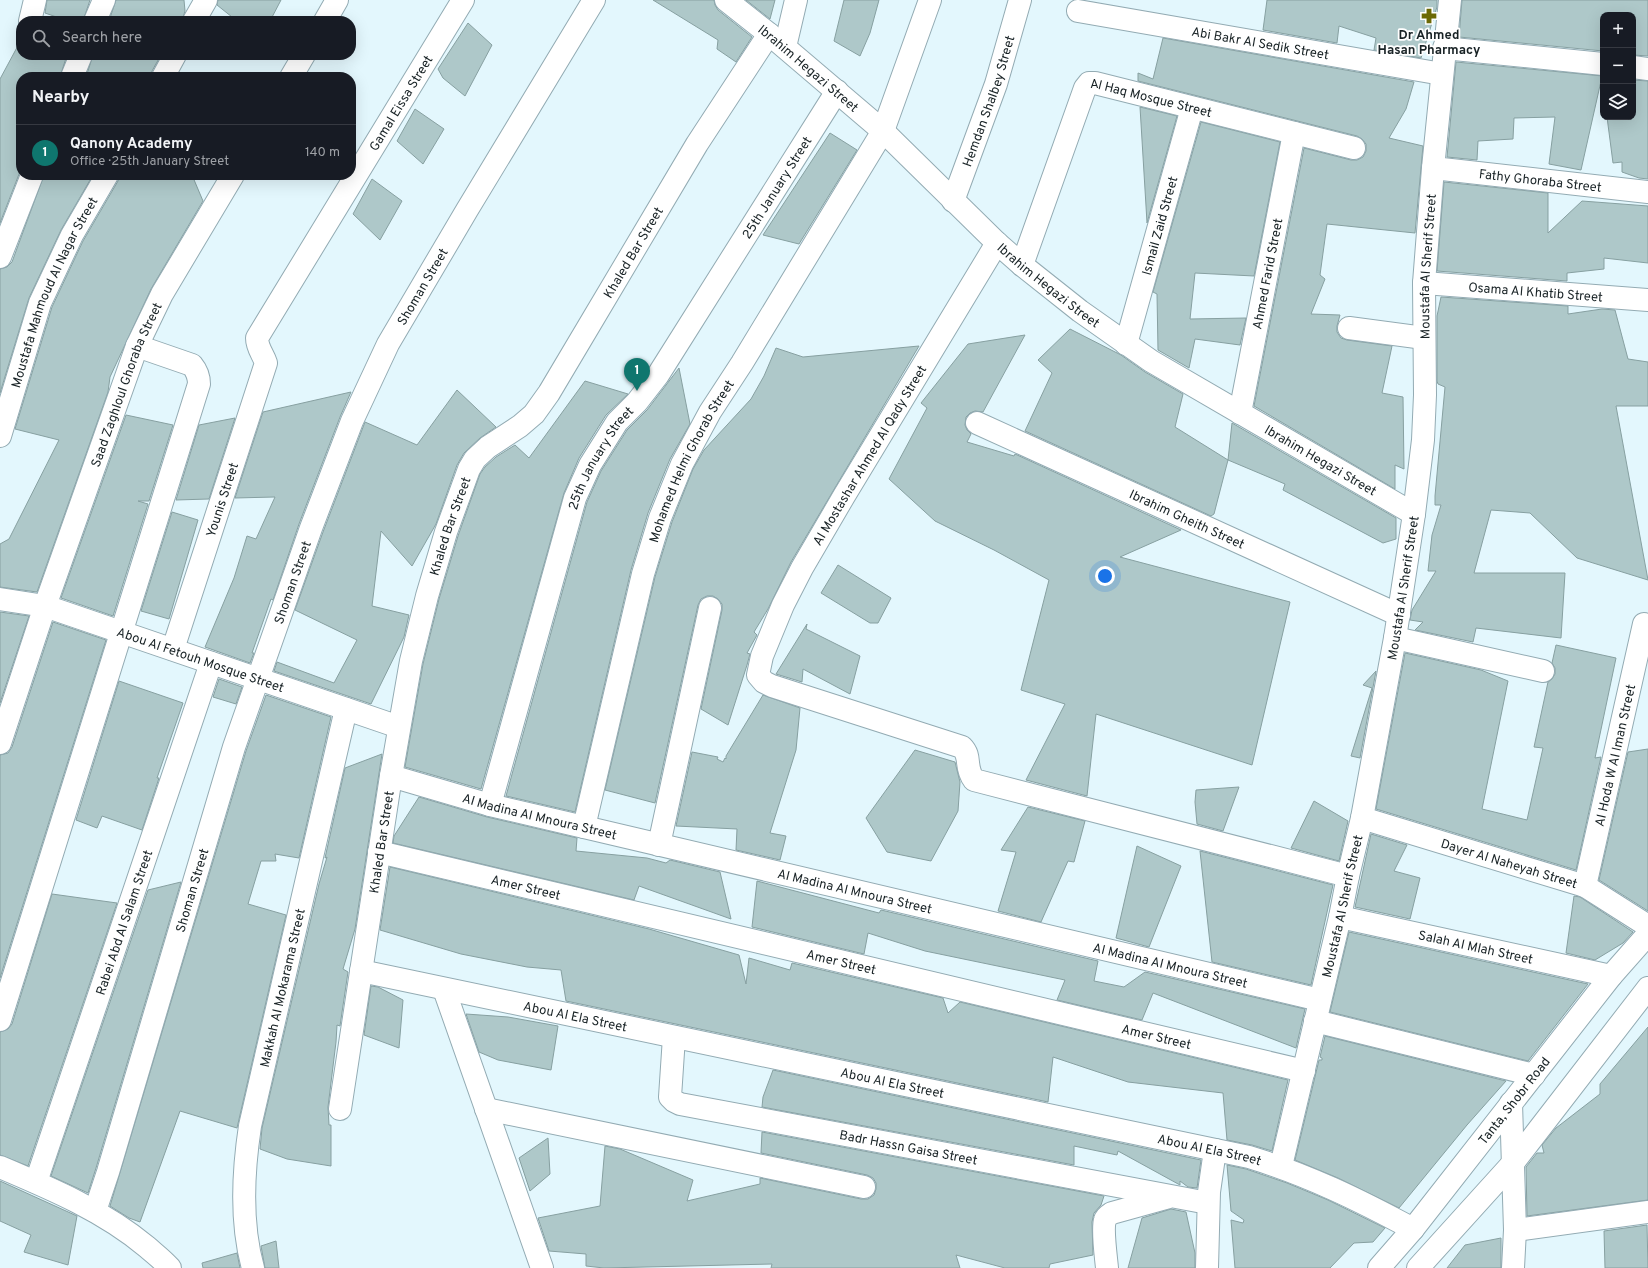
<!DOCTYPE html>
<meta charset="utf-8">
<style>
:root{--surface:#171b24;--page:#242831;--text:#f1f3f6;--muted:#9ea1a6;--line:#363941;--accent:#0f766e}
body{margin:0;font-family:Overpass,sans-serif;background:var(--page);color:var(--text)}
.controls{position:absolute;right:12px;top:12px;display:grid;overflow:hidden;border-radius:8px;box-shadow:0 4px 16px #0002}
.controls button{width:36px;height:36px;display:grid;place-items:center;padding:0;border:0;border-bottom:1px solid var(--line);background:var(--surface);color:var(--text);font:20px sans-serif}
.you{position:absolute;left:1105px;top:576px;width:14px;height:14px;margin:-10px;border:3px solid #fff;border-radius:50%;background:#1a73e8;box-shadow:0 0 0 6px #1a73e833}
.badge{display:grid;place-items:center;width:26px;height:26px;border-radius:50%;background:var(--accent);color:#fff;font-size:13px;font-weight:700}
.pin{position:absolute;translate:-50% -33px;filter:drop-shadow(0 1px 2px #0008)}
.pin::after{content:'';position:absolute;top:21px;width:14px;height:12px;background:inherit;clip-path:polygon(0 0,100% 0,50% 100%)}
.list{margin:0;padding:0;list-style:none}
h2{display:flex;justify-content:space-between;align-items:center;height:52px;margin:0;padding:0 16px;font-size:17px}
h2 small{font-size:13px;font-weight:400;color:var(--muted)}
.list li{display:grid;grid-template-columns:26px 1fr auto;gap:12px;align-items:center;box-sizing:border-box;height:56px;padding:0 16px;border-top:1px solid var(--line)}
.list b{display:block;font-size:15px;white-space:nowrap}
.list p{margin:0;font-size:13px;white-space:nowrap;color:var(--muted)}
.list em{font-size:13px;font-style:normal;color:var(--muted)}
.icon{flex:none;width:22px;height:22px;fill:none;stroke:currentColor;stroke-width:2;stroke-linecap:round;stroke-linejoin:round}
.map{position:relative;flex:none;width:1648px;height:1268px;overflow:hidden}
.search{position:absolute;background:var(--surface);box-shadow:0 4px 16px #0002;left:16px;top:16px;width:340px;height:44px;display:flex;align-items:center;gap:10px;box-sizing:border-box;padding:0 14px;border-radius:16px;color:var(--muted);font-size:15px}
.panel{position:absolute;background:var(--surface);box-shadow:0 4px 16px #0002;left:16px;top:72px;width:340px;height:108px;border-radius:16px}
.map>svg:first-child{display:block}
.building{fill:#aec8c9;stroke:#87a0a1}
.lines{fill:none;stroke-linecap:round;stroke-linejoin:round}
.minor-casing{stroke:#93abb3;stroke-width:24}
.minor{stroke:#fff;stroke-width:22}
.labels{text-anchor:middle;stroke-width:3.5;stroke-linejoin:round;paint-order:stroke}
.poi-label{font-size:13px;font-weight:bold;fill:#182225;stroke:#fff}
.street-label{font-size:13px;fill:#182225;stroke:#fff}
</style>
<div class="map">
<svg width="1648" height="1268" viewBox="0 0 1648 1268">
<rect width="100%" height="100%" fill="#e3f7fd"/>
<g class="building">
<polygon points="47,0 90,0 83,21 68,21 45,13"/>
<polygon points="116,0 184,0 185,11 182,21 109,21"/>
<polygon points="218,0 281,0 270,21 237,21 217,5"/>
<polygon points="653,0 714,0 715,5 718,10 752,37 736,62 717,49 718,40"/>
<polygon points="746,0 775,0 770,19"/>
<polygon points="844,0 879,0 870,33 860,56 834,41"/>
<polygon points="1267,0 1437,0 1437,7 1421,58 1374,50 1376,38 1339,26 1337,43 1263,30"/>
<polygon points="1462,0 1648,0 1648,56 1633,55 1633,15 1603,15 1603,51 1459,37"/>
<polygon points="468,23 492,45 465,96 443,78 438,69"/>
<polygon points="1163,38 1414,82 1406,109 1389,138 1423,146 1415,233 1327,224 1320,275 1325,279 1311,314 1340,315 1337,326 1337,332 1341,338 1347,340 1392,346 1382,393 1403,397 1404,469 1395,465 1395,489 1254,406 1304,148 1351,160 1357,160 1363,157 1366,151 1366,144 1362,139 1357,136 1138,81 1138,73 1153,79"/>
<polygon points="21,40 21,55 67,55 60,77 21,77 21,169 0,223 0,79"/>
<polygon points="93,55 161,55 152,71 151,77 86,77"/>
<polygon points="1456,62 1603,76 1603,92 1601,81 1581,170 1549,164 1555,117 1514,118 1513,139 1478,141 1477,160 1447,157"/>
<polygon points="1633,80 1648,81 1648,179 1639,178 1622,172 1622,162 1613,163 1607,117 1633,117"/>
<polygon points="1140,107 1177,116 1147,223 1146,206"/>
<polygon points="415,109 444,129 423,164 397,141"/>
<polygon points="1201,122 1280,142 1254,276 1195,273 1190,319 1246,318 1240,345 1195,339 1189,368 1158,350 1157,294 1153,292"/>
<polygon points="830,133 857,150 799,244 763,235"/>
<polygon points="44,175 93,175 61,230 29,298 0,393 0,269 7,267 12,262"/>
<polygon points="119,175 192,175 203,201 151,289 110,377 108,392 37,592 0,587 0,544 9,539 59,440 15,429 52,307 83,241 118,181"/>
<polygon points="372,179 402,201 380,240 353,214"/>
<polygon points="1444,182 1548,193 1548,233 1582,201 1648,206 1648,263 1604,258 1604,269 1567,273 1567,281 1437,271"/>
<polygon points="1441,297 1568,306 1568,314 1602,309 1615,310 1628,359 1648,362 1648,406 1616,406 1648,580 1577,558 1530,513 1491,510 1474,573 1565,573 1561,638 1476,628 1473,642 1415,630 1423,622 1410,620 1412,610 1436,571 1428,571 1432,535 1441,505 1435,505 1435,496 1445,387 1438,384 1437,381 1437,316"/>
<polygon points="1070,329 1121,355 1145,372 1183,394 1175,427 1228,460 1232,423 1396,518 1396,539 1383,543 1283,490 1285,484 1228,460 1214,514 1211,516 1025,431 1052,373 1038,360"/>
<polygon points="1025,335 983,412 975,411 970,413 966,417 965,425 967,430 971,434 967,442 1014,456 1015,454 1181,530 1120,557 1290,602 1252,765 1096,714 1087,796 1026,780 1065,704 1021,690 1049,580 994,550 935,521 889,479 927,408 921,403 968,344"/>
<polygon points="919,346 791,562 768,609 754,632 757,635 747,653 750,654 747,665 728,725 701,709 722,610 722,604 718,599 713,596 707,596 701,599 698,605 655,803 605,790 655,577 672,522 693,469 704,450 751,399 764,376 776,348 803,357"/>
<polygon points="679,368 690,424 670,459 648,513 631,570 575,812 506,796 587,502 601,471 627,430 647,410"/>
<polygon points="585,381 628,394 606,415 579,458 564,493 481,789 405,767 423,664 439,599 458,536 480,474 485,467 496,457 515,445 529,458"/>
<polygon points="457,390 496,427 480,438 464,453 457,465 436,524 412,566 381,531 372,606 409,615 404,637 371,704 274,671 277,662 334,683 357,640 295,610 323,532 365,422 417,445"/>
<polygon points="351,392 340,417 299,524 273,600 271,599 252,653 254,653 250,663 205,647 234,578 247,536 256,539 275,497 235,498 263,412"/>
<polygon points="126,415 173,425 149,501 138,501 148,504 113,616 61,598"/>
<polygon points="235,418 209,499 176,500 199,425"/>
<polygon points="172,512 198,520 169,619 141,611"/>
<polygon points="838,565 891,598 878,623 870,623 821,593"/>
<polygon points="0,612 29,616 0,703"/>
<polygon points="53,622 106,640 0,978 0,755 8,753 12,747"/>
<polygon points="807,624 806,629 860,656 850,694 803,669 802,682 776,674"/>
<polygon points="1556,645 1616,658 1595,758 1601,757 1576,870 1376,809 1405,653 1481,670 1508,681 1482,809 1527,820 1543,748 1534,747 1548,682 1552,679 1555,674 1555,668 1552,663"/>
<polygon points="1376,671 1360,758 1351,756 1372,688 1363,685"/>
<polygon points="219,679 242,687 236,704 213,697"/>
<polygon points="119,681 183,703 157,778 159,778 142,830 102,816 97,828 76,820"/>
<polygon points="266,695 331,717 299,858 275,854 276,861 261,861 248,904 286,915 237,1128 180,1111 140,1222 129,1218 110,1206 246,751"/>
<polygon points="763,695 800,708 796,750 770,833 786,836 780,860 736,850 737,829 676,826 692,752 718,757 717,759 723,762 725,758 726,759 726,756"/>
<polygon points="1648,749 1648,911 1599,880 1628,752"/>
<polygon points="915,750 955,762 960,782 958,811 931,861 887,852 866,818"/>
<polygon points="382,754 355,929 343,969 348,972 340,1026 337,1025 336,1042 328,1107 329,1125 331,1125 331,1166 287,1159 260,1149 262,1128 319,884 327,857 325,858 345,768"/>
<polygon points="1239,787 1223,831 1197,824 1195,802 1196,790"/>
<polygon points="419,797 487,817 577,838 576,851 647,858 666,863 670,860 720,872 731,919 639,886 634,900 393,843 394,836"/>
<polygon points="1314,801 1348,821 1339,861 1291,848"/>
<polygon points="1028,807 1085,821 1074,862 1068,861 1041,922 998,911 1016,852 1001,850"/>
<polygon points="1371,834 1407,845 1394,871 1420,878 1410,919 1355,907"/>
<polygon points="1137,846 1181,866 1149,947 1116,938"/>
<polygon points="1200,851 1333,885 1311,985 1212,962"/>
<polygon points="390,867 649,929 739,955 746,984 749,958 790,970 792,963 943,998 948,1013 960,1002 1288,1080 1272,1151 1252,1145 1227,1140 1223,1093 1128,1082 1053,1057 1048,1102 566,1001 561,970 527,967 461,954 380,930"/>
<polygon points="757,881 879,913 881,910 1098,961 1094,981 1124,987 1145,972 1305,1009 1296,1048 1153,993 1142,1020 1057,1000 1065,980 925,951 868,933 864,954 752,927"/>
<polygon points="181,882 96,1168 88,1193 51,1176 148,890"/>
<polygon points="52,894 117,903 28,1166 0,1155 0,1032 8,1029 12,1024"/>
<polygon points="1574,896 1580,897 1633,932 1623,943 1595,960 1566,953"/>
<polygon points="1349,932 1588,984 1528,1061 1330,1012"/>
<polygon points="371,986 378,987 403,1000 399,1048 364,1035"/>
<polygon points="466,1014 508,1017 558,1026 551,1070 498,1060 479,1052"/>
<polygon points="1648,1027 1648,1200 1527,1216 1526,1167 1537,1153 1544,1153 1542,1145 1556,1128 1600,1094 1600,1084"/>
<polygon points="1325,1036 1506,1081 1467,1125 1399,1208 1338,1178 1295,1160 1319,1060 1322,1060 1322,1058 1320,1057"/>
<polygon points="773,1070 1201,1160 1197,1188 1188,1187 1180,1181 1180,1185 1118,1151 1117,1155 1074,1146 1074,1165 762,1107 763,1097"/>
<polygon points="762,1132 1104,1196 1101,1205 1094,1213 1092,1222 1093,1255 1050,1264 1049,1268 1005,1268 956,1255 960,1268 771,1268 772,1264 604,1268 586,1266 586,1254 549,1251 538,1218 600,1206 605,1146 620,1149 693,1180 687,1201 760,1184 760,1178 861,1199 868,1199 874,1195 876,1189 876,1183 873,1178 867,1175 761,1153"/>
<polygon points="548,1138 550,1174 530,1191 519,1158"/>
<polygon points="1227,1165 1246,1169 1287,1183 1328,1200 1385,1228 1373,1242 1354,1243 1330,1268 1235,1268 1231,1220 1243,1223 1244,1220 1231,1211"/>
<polygon points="0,1181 77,1216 68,1265 24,1252 31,1235 0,1221"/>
<polygon points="1171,1209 1186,1212 1195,1253 1195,1268 1128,1268 1142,1218"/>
<polygon points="1647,1225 1648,1268 1605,1268 1604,1231"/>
<polygon points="1501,1238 1501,1268 1447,1268 1465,1245"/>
<polygon points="276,1241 279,1268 265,1268 261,1246"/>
<polygon points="237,1253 240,1268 203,1268 202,1263"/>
</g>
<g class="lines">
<defs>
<g id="minor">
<path id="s1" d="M726 0 769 34 883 131 997 243 1022 265 1080 311 1151 361 1414 514"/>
<path id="s2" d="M1078 11 1442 74"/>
<polyline points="30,21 35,0"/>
<polyline points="95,21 104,0"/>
<polyline points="194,21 206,0"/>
<polyline points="325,21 337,0"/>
<polyline points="785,47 796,0"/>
<polyline points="1444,48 1603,64"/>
<polyline points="1633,67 1648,69"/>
<polyline points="72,77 81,55"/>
<polyline points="163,77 175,55"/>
<polyline points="291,77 304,55"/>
<path id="s3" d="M1433 168 1648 192"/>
<path id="s4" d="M953 201 996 84 1020 0"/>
<path d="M997 243 844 496 802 568 783 605 762 656 758 675 764 682 772 686 962 747C972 757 964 767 974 780L1348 876"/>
<polyline points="0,257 32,175"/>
<path id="s5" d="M1022 265 1085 88 1089 83H1095L1354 148"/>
<path id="s6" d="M1424 283 1648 300"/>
<polyline points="1349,328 1424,338"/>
<path id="s7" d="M1126 344 1192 108"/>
<path id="s8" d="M1240 413 1294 133"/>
<path id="s9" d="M977 423 1399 615"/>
<path id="s10" d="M0 436 40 303 72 235 107 175"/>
<path id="s11" d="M0 599 45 606 399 727"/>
<polyline points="1395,638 1543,671"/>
<path id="s12" d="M173 649 266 363C263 354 257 348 257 338L463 0"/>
<path id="s13" d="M0 743 45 606 137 346 162 294 233 175"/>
<path id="s14" d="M391 776 490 805 584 827 1320 1000"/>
<path id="s15" d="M490 805 575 498 590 465 617 422 637 402 658 375 837 91"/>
<path id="s16" d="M1362 818 1585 886 1648 926"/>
<path id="s17" d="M584 827 643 574 660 518 682 464 710 412 742 363 883 131 930 0"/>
<polyline points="659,845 710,608"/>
<path id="s18" d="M379 852 1304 1071"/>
<path id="s19" d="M1585 886 1644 624"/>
<path id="s20" d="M1340 917 1611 976"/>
<path id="s21" d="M361 971 1249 1157C1308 1175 1359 1200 1413 1229"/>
<polyline points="444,989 542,1268"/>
<path d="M0 1020 199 384C199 376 197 371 192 365L137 346"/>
<polyline points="1315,1021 1534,1075"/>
<path id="s22" d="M674 1037 670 1097 674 1101 680 1104 1208 1203"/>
<polyline points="1511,1103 1515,1230 1513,1268"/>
<path id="s23" d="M340 1109 391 776 411 661 427 596 446 532 469 469 475 459 488 447 520 426 534 414 549 393 697 144 769 34"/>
<polyline points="486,1109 864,1187"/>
<path id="s24" d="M1281 1166 1340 917 1348 876 1362 818 1395 638 1414 514 1423 440 1425 395 1424 283 1433 168 1450 0"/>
<path d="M0 1167C52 1189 104 1211 147 1247 155 1254 163 1260 170 1268"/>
<path id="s25" d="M36 1182 211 663"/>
<path id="s26" d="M95 1211 108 1172 234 747 311 528 352 421 388 344 467 210 594 0"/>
<polyline points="1515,1230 1648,1212"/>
<path id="s27" d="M253 1268C240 1222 243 1172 250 1126L346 709"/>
<path d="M1107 1268C1106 1257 1102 1229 1105 1220 1106 1216 1109 1215 1112 1213L1166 1198"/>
<polyline points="1207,1268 1209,1192 1215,1150"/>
<path id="s28" d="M1379 1268 1413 1229 1611 976 1648 934"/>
<polyline points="1418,1268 1513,1163 1648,988"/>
</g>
</defs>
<use href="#minor" class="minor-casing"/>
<use href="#minor" class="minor"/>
</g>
<defs>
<symbol id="pharmacy-bare" viewBox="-9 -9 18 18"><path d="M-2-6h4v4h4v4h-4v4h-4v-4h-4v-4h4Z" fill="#6c6904" stroke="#fff" stroke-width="2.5" paint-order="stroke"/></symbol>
</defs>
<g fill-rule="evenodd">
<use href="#pharmacy-bare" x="1418" y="5" width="22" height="22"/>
</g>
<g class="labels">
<g class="poi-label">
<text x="1429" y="39">Dr Ahmed<tspan x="1429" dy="15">Hasan Pharmacy</tspan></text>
</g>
<g class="street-label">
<text dy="5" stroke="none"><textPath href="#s2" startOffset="185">Abi Bakr Al Sedik Street</textPath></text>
<text dy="5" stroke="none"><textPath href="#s1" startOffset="107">Ibrahim Hegazi Street</textPath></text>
<text dy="5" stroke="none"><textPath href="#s4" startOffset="106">Hemdan Shalbey Street</textPath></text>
<text dy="5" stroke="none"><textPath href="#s5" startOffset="258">Al Haq Mosque Street</textPath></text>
<text dy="5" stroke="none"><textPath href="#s12" startOffset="603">Gamal Eissa Street</textPath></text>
<text dy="5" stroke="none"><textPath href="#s3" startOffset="108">Fathy Ghoraba Street</textPath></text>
<text dy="5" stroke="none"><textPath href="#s15" startOffset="690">25th January Street</textPath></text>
<text dy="5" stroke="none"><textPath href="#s7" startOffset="123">Ismail Zaid Street</textPath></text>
<text dy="5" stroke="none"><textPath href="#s23" startOffset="930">Khaled Bar Street</textPath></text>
<text dy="5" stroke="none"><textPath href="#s24" startOffset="914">Moustafa Al Sherif Street</textPath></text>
<text dy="5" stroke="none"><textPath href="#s8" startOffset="142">Ahmed Farid Street</textPath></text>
<text dy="5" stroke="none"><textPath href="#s1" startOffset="431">Ibrahim Hegazi Street</textPath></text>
<text dy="5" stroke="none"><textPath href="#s26" startOffset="983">Shoman Street</textPath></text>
<text dy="5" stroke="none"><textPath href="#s6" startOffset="112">Osama Al Khatib Street</textPath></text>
<text dy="5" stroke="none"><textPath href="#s10" startOffset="154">Moustafa Mahmoud Al Nagar Street</textPath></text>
<text dy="5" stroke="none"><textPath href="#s13" startOffset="380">Saad Zaghloul Ghoraba Street</textPath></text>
<text transform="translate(869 455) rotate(-59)" y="5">Al Mostashar Ahmed Al Qady Street</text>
<text dy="5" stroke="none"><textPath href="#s15" startOffset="366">25th January Street</textPath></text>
<text dy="5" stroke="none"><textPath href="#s1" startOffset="755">Ibrahim Hegazi Street</textPath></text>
<text dy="5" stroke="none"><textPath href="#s17" startOffset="383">Mohamed Helmi Ghorab Street</textPath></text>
<text dy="5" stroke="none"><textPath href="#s12" startOffset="157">Younis Street</textPath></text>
<text dy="5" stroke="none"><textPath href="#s9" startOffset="231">Ibrahim Gheith Street</textPath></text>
<text dy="5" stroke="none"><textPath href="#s23" startOffset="594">Khaled Bar Street</textPath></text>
<text dy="5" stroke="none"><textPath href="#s26" startOffset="659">Shoman Street</textPath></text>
<text dy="5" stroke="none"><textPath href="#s24" startOffset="591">Moustafa Al Sherif Street</textPath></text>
<text dy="5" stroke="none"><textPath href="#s11" startOffset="210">Abou Al Fetouh Mosque Street</textPath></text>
<text dy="5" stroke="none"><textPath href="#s19" startOffset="134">Al Hoda W Al Iman Street</textPath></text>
<text dy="5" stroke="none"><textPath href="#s14" startOffset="154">Al Madina Al Mnoura Street</textPath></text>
<text dy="5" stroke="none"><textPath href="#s23" startOffset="270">Khaled Bar Street</textPath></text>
<text dy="5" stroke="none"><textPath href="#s16" startOffset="154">Dayer Al Naheyah Street</textPath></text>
<text dy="5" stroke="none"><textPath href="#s18" startOffset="151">Amer Street</textPath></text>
<text dy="5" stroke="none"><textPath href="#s26" startOffset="335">Shoman Street</textPath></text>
<text dy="5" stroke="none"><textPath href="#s14" startOffset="478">Al Madina Al Mnoura Street</textPath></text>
<text dy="5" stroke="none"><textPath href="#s24" startOffset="267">Moustafa Al Sherif Street</textPath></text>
<text dy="5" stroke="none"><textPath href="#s25" startOffset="274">Rabei Abd Al Salam Street</textPath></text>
<text dy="5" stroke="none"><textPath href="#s20" startOffset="139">Salah Al Mlah Street</textPath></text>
<text dy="5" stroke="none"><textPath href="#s18" startOffset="475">Amer Street</textPath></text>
<text dy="5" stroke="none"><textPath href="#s14" startOffset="802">Al Madina Al Mnoura Street</textPath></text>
<text dy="5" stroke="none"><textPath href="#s27" startOffset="285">Makkah Al Mokarama Street</textPath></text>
<text dy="5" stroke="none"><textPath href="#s21" startOffset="219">Abou Al Ela Street</textPath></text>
<text dy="5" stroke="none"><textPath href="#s18" startOffset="799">Amer Street</textPath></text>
<text dy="5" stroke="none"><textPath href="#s21" startOffset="543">Abou Al Ela Street</textPath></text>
<text dy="5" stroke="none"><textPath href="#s28" startOffset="215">Tanta, Shobr Road</textPath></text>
<text dy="5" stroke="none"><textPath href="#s22" startOffset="305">Badr Hassn Gaisa Street</textPath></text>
<text dy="5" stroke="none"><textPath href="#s21" startOffset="867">Abou Al Ela Street</textPath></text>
</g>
</g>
</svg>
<div class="controls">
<button>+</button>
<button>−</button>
<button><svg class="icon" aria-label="layers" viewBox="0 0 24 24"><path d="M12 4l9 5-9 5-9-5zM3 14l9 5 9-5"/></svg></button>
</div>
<div class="you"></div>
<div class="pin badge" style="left:637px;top:391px">1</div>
<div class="search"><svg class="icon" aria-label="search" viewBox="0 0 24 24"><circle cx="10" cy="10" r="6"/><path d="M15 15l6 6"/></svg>Search here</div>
<section class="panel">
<h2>Nearby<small></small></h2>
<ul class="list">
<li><span class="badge">1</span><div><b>Qanony Academy</b><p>Office · 25th January Street</p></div><em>140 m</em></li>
</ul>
</section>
</div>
